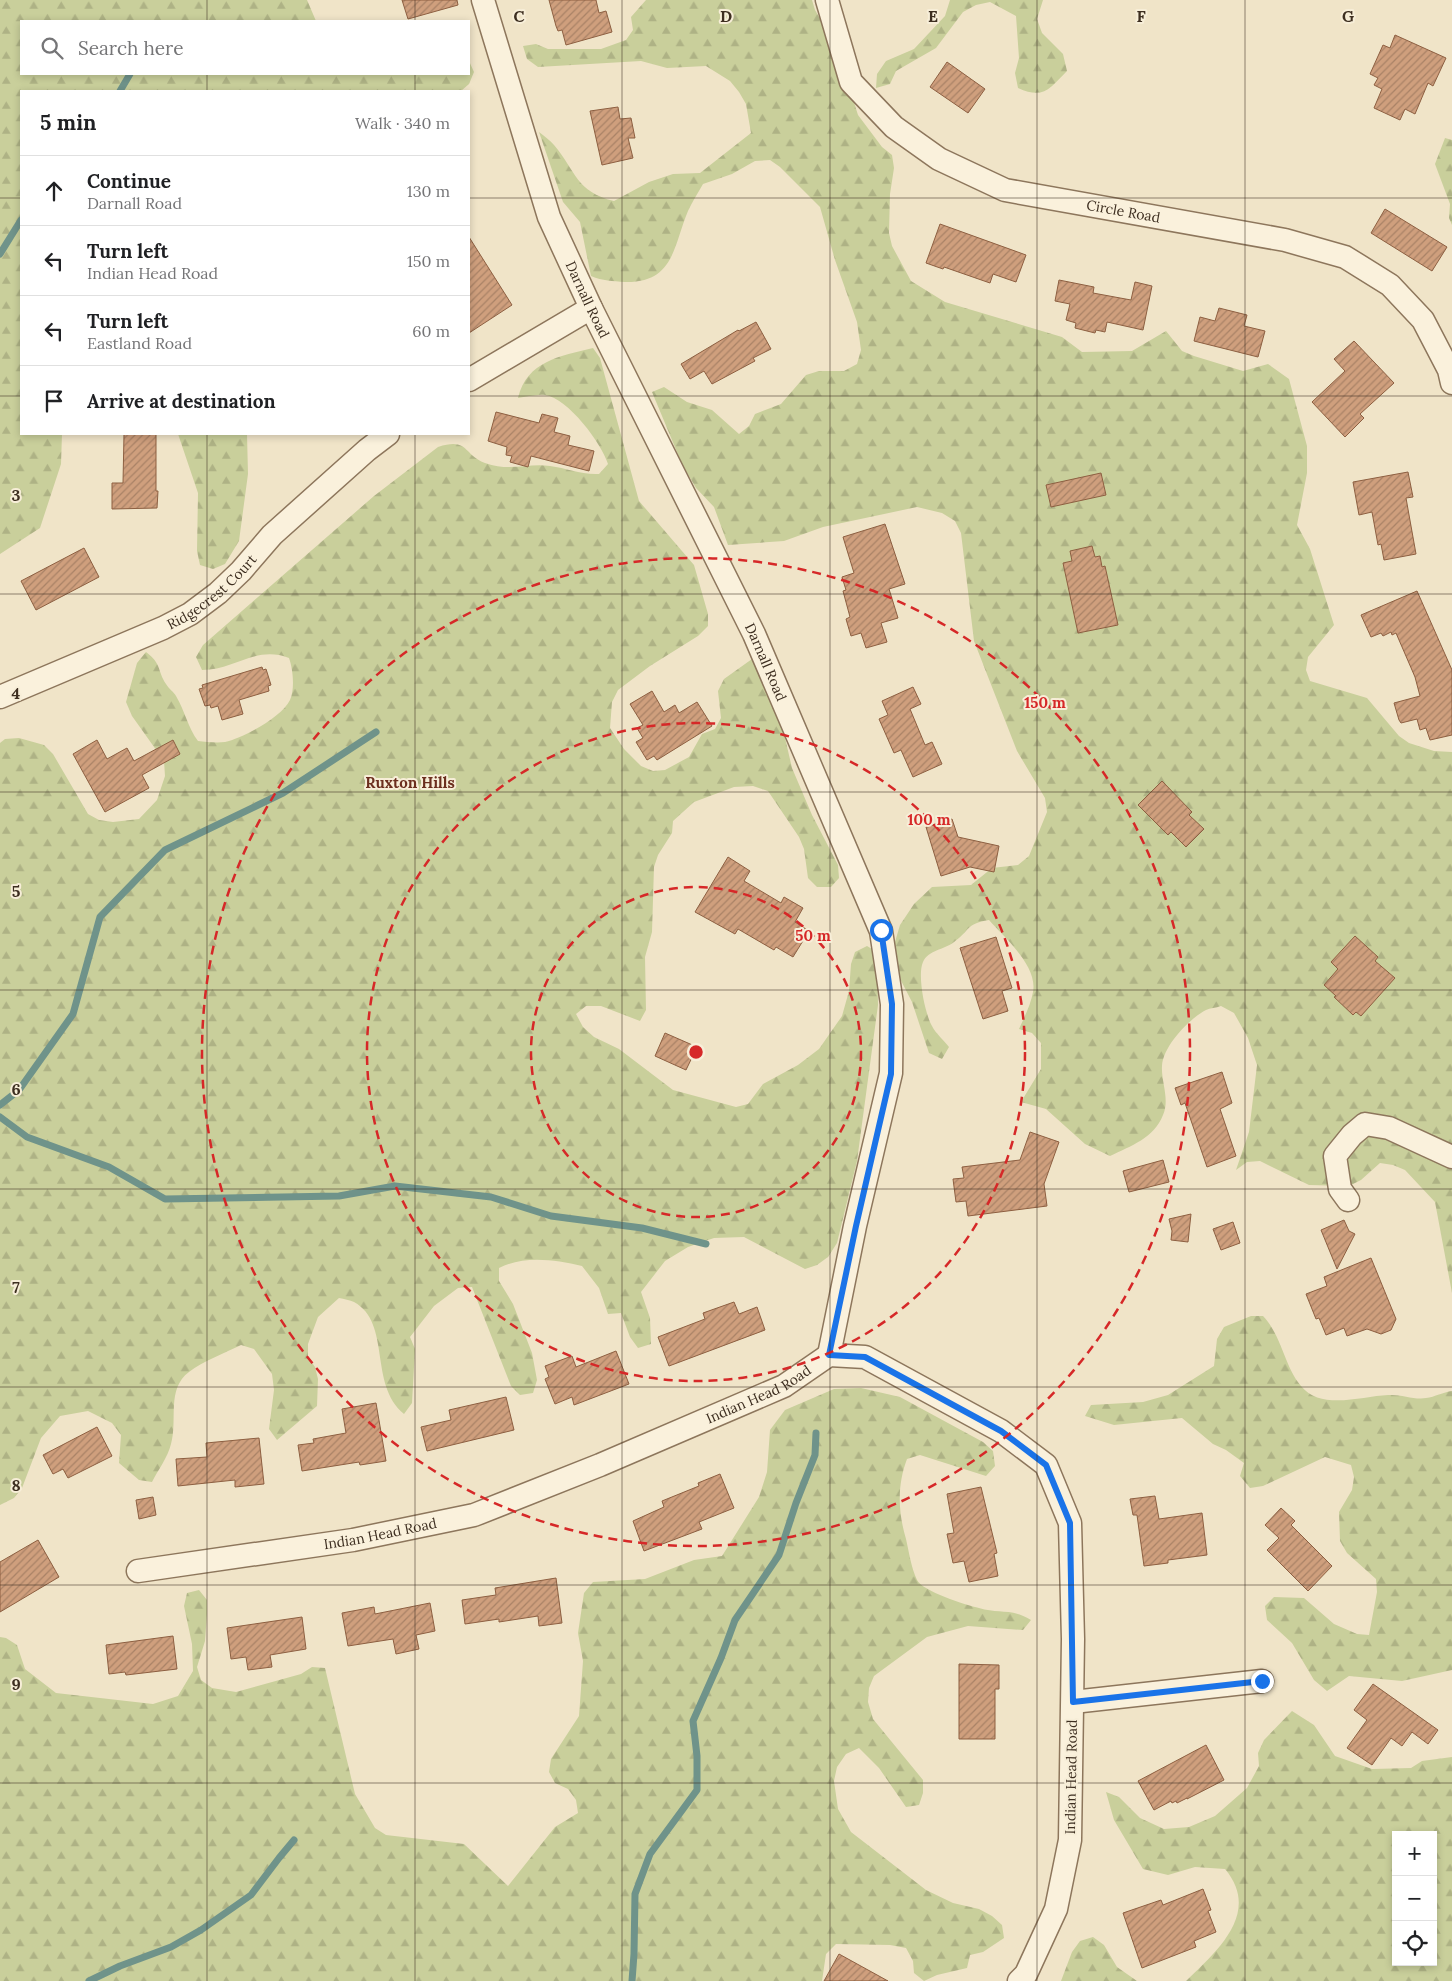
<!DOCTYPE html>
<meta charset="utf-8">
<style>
:root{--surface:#fff;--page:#f6f6f6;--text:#202124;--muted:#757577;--line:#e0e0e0}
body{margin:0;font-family:Lora,serif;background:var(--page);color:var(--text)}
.controls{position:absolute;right:15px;bottom:15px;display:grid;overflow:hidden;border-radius:0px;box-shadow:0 2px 8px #0003}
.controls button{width:45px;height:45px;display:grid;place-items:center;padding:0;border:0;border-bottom:1px solid var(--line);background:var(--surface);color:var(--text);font:25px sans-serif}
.stop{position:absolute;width:15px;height:15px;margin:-11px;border:4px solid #1a73e8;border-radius:50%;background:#fff}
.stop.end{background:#1a73e8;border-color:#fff;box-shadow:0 1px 5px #0008}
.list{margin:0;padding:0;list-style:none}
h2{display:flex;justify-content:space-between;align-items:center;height:65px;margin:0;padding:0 20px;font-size:21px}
h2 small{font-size:16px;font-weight:400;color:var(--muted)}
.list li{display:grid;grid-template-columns:32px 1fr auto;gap:15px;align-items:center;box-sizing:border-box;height:70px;padding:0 20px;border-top:1px solid var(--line)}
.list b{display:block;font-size:19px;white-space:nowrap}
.list p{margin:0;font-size:16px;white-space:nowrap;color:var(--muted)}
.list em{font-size:16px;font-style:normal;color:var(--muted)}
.icon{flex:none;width:28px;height:28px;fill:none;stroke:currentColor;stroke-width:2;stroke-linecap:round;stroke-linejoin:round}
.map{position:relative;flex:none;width:1452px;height:1981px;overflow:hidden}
.search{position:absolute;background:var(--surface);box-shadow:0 2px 8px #0003;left:20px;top:20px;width:450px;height:55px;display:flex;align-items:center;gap:12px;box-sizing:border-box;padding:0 18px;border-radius:0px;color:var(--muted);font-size:19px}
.panel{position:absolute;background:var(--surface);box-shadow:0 2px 8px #0003;left:20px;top:90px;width:450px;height:345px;border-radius:0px}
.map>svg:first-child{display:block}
.forest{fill:url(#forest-firs);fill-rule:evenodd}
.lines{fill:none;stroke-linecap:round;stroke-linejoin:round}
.stream{stroke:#6f938a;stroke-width:7}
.building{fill:url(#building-hatch);stroke:#8d5f41}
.minor-casing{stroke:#8d765c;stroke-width:25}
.minor{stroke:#faf1dc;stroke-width:22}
.route{stroke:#1a73e8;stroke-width:6}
.grid{fill:none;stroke:#3d2e20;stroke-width:1;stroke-opacity:0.55}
.ring{fill:none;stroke:#d62828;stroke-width:2.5;stroke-dasharray:9 6}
.labels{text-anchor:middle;stroke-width:4;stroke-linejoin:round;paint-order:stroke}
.street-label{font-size:14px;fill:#3d2e20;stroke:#f7eed8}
.neighbourhood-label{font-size:15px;font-weight:bold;fill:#6b2e1e;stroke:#f7eed8}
.grid-label{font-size:16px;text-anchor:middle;font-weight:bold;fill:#3d2e20;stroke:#f7eed8;stroke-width:4;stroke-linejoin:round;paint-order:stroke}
.centre{fill:#d62828;stroke:#f7eed8;stroke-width:2.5}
.ring-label{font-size:15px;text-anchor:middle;font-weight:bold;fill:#d62828;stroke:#f7eed8;stroke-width:4;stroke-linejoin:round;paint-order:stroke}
</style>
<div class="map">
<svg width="1452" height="1981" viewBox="0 0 1452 1981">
<defs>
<pattern id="forest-firs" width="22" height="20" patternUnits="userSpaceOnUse" patternTransform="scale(1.25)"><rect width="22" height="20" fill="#c9cf9b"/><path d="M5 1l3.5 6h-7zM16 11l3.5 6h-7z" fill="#aeb285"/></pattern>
<pattern id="building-hatch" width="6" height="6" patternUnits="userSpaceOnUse" patternTransform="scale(1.25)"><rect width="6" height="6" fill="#cf9f7d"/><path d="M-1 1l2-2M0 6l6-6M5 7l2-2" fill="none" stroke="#a98266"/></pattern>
</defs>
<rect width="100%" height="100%" fill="#f0e4c8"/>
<g class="forest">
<polygon points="0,0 307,0 316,21 21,21 21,74 469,74 469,61 474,72 469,84 461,91 21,91 21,434 62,434 61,464 40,528 0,554"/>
<path d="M646 0H812L815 10 836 46 858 115 882 147 892 155 894 168 890 194 889 233 892 246 911 281 945 302 1062 337 1082 352 1132 351 1166 331 1182 351 1194 356 1243 371 1268 364 1289 379 1307 446V473L1297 525 1310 549 1334 625 1308 657 1306 670 1310 681 1367 698 1399 736 1409 743 1434 751 1452 752V1293L1435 1202 1405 1170 1393 1165 1380 1163 1361 1180 1349 1186 1309 1185 1260 1161 1247 1162 1236 1170 1249 1132 1257 1065 1248 1038 1234 1013 1221 1006C1216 1008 1210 1008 1206 1010 1189 1019 1163 1046 1162 1066 1161 1082 1170 1099 1163 1115 1154 1138 1131 1146 1110 1156L1085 1144 1046 1109 1021 1102 1041 1069V1043L1032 1033 1019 1029C1024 1018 1031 1004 1033 992 1038 966 1005 938 989 920 965 924 971 930 954 942 944 950 928 950 923 962 917 975 925 1014 932 1026 936 1034 944 1040 949 1047L942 1059 929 1053 912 1002 893 965 892 952 900 925 914 904 932 887 971 885 992 868 1018 865 1029 856 1047 812 1045 798 1017 751 974 641 961 533 955 521 942 513 917 507 823 527 784 541 728 545 714 507 696 488 682 464 652 392 664 387 687 402 712 410 739 434 749 426 755 414 781 404 806 375 819 371H844L857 364 861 350 857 322 835 260 820 207 780 167 770 160 755 161 732 174 703 184C698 193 692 202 688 211 673 247 674 283 625 282 612 281 603 281 591 276L580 222 563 202 539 132C544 136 550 140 554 145 576 171 576 192 614 201L649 182 673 174 700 173 751 133 746 104 739 92 730 81 706 66 667 68 641 61 538 67 527 59 523 46 536 44 548 49H601L626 40 633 30 631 17Z"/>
<path d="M950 0H1043L1037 19 1042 33 1063 54 1067 71C1050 88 1044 100 1018 88L1015 73 1019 58 1016 16 990 2 976 5 963 12 936 48 896 71 890 84 876 88 877 74 886 61 914 49 945 16Z"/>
<polygon points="1445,138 1452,140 1452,225 1449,218 1450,204 1435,164"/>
<path d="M593 348 600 358 639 501 694 565 708 614V626L698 636 650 666 618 690 612 702 610 728 624 749 641 766 653 771 665 770 689 757 702 734 715 729 721 718 718 691 724 679 759 654 774 690 792 768 812 815 838 865 839 878 831 887H817L808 878 804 849 799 837 768 791 753 786 734 787 694 802 673 821 672 833 658 855 654 867 652 932 645 957 646 1010 640 1021 601 1006H586L576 1014 583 1027 594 1037 619 1049 673 1090 736 1107 748 1104 763 1084 798 1065 819 1049 842 1016 849 991 851 964 855 952 867 946 877 952 878 1005 857 1161 837 1243 828 1257 817 1265 805 1269 744 1237 714 1238 688 1247 665 1261 641 1292 650 1318 651 1344 638 1348 630 1337 621 1313 608 1314 599 1288 582 1266C555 1260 525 1255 499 1268V1281L513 1304 532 1353 537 1380 533 1393 520 1395 511 1386 472 1287 458 1288 434 1306 410 1337 415 1349 412 1403 404 1414C368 1384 392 1323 354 1302 350 1300 344 1299 339 1298L318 1317 308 1344V1357L315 1367 318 1379 317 1406 277 1440 269 1429 274 1390 272 1374 254 1349 241 1345C225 1353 203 1361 189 1372 166 1389 178 1420 171 1444 168 1457 158 1470 152 1482L139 1480 119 1463 121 1435 112 1423 88 1411 60 1416 41 1438 22 1488 14 1498 0 1505V743L5 739 19 738 44 745 53 754 88 814 99 820 113 822 139 819 157 800 165 776 164 761 132 716 126 702 137 663 146 652C162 664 157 670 166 684 169 689 174 692 176 696 185 711 188 728 198 741 206 742 217 743 225 742 243 738 282 717 290 700 295 689 293 669 289 658 256 645 235 670 202 670L196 657 203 645 374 496 438 447C469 437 463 455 485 463 510 472 527 463 550 466 567 468 581 475 599 474L608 464C602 444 568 398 545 395 537 394 526 397 518 398 527 361 560 356 593 348Z"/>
<polygon points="178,434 247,434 248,474 239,541 225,564 213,569 200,565 197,551 198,493"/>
<path d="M1251 1316H1263C1282 1336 1284 1366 1301 1386 1321 1411 1362 1396 1388 1395 1401 1394 1414 1400 1426 1398 1435 1397 1443 1392 1452 1391V1670L1402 1681 1349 1676 1327 1691 1314 1680 1292 1643 1267 1620 1265 1606 1274 1597 1304 1598 1334 1624 1357 1634 1369 1635 1377 1592 1376 1579 1347 1553 1340 1541 1339 1512 1352 1490 1354 1477 1351 1465 1325 1457 1263 1486 1250 1488 1240 1476 1244 1463 1226 1450 1213 1444 1182 1418 1114 1425 1085 1416 1091 1405 1143 1402 1168 1395 1214 1366 1217 1339 1224 1327Z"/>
<path d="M861 1388 900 1397 983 1442 993 1451 995 1466 986 1476 920 1455 907 1459C897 1485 898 1512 906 1539 909 1552 911 1567 917 1580 922 1591 966 1605 979 1608 999 1614 1012 1608 1031 1620L1023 1630 968 1626 927 1637 874 1676 869 1688 868 1702 873 1719 923 1780V1793L919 1805 906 1807 879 1768 859 1748 846 1754 837 1767 834 1781 838 1809 851 1832 926 1890 953 1903 979 1909 992 1916 1002 1925 1004 1938 983 1952 970 1955 967 1968 937 1975 924 1981 914 1973 913 1961 906 1948 890 1945 836 1944 826 1954 822 1981H0V1637L6 1638 17 1645 25 1669 56 1693 153 1704 178 1696 193 1671 192 1644 184 1606 187 1593 199 1590 207 1600V1614L205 1641 197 1667 201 1680 212 1688 236 1692 301 1674 312 1667 325 1668 355 1794 375 1828 386 1835 464 1844 508 1886 555 1827 578 1813 576 1800 568 1789 555 1783 549 1772 551 1759 579 1716 583 1661 578 1633 584 1593 593 1582 645 1579 694 1560 722 1556 759 1497 767 1472 770 1430 785 1410 834 1389Z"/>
<path d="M1292 1711 1314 1725 1335 1756 1372 1769 1411 1768 1422 1761 1452 1757V1981H1186C1216 1952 1262 1913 1225 1869L1195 1867 1168 1875 1143 1869 1114 1820 1106 1792 1119 1797 1140 1818 1164 1829 1189 1827 1215 1816 1247 1788 1259 1766 1258 1753 1264 1740ZM1396 1835H1433V1962H1396Z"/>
<polygon points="1093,1937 1104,1945 1117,1967 1137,1981 1061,1981 1072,1952 1080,1941"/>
</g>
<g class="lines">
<g class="stream">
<polyline points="120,91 130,74"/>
<polyline points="0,254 21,220"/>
<polyline points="0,1105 19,1090 73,1014 100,917 165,850 283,793 376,732"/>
<polyline points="0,1117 27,1137 109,1167 165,1199 339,1196 395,1186 491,1197 551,1216 642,1228 706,1244"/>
<polyline points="89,1981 120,1966 171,1947 201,1930 251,1895 279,1858 294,1840"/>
<polyline points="632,1981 634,1954 635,1894 650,1854 697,1790 697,1756 693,1721 721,1658 735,1620 779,1555 796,1503 815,1455 816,1433"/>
</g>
</g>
<g class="building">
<polygon points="402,0 457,0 458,5 408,19"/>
<polygon points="549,0 596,0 599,13 606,11 612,32 566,45 562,30 558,31 556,26"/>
<polygon points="1395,35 1446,58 1433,86 1428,83 1415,114 1405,109 1400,120 1374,108 1382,89 1374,85 1378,78 1370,74 1383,45 1390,48"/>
<polygon points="947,62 985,89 968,113 930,87"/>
<polygon points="618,107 620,119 631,118 635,138 628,138 633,158 602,165 590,111"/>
<polygon points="1385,209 1447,247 1432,271 1371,233"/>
<polygon points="940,224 1026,255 1016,282 993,274 990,283 944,267 943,269 926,263"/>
<polygon points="469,237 512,305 469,333"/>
<polygon points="1059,280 1094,287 1093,293 1131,300 1135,282 1152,286 1143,330 1107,322 1105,332 1096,330 1095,333 1075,328 1076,323 1066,320 1070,304 1055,301"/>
<polygon points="1219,308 1247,315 1244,326 1265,331 1258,357 1194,341 1200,317 1215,321"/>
<polygon points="756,322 771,349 753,358 755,361 712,384 704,371 690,379 681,364 738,330 739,331"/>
<polygon points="1354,341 1394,383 1360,414 1364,418 1345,437 1312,402 1345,371 1334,359"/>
<polygon points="496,412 539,423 542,414 558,418 554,432 570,436 568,445 594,451 589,471 531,456 528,467 510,462 512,456 506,455 507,447 488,441"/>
<polygon points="124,434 156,434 156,491 158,491 157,508 112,509 112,483 123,483"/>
<polygon points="1408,472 1413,497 1406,498 1416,554 1384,560 1381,544 1378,545 1372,512 1359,515 1353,482"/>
<polygon points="1101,473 1106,495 1051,507 1046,485"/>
<polygon points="885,524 905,584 889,589 898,618 881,623 887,642 866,648 861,633 851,636 846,619 850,617 843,591 846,590 842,577 854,573 843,537"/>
<polygon points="1092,546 1095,557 1100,556 1102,567 1105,566 1118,625 1078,633 1063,563 1072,561 1070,551"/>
<polygon points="84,548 99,577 36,610 21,581"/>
<polygon points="1417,591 1452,670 1452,735 1430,740 1426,728 1420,730 1417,719 1401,723 1399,720 1394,703 1420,696 1415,677 1396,633 1392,635 1391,632 1383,636 1381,633 1371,637 1361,615"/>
<polygon points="262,667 263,670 266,669 271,685 268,686 269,691 239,700 243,714 222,720 218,706 211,708 210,705 205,706 199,689 203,688 202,685"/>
<polygon points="913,687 921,704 910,709 925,745 932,742 942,764 913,777 901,750 894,753 879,719 888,715 882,701"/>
<polygon points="652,691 664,712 675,705 679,713 697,702 712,726 657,760 654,756 647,760 636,742 643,738 637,728 643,725 630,704"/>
<polygon points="97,740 107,759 127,748 134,761 173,740 180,754 142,775 149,788 105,812 73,754"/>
<polygon points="1162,781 1192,812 1189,815 1204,829 1186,847 1171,832 1168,835 1138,805"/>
<polygon points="952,819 958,837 999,846 994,872 970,867 941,876 926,827"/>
<polygon points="728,857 750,871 744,881 781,903 784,897 803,908 795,922 809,931 793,957 776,947 774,950 738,929 735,934 695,912"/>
<polygon points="1355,936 1378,957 1375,961 1395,978 1361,1016 1356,1012 1353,1015 1334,997 1336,996 1324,985 1338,969 1331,962"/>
<polygon points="996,937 1012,988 1002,991 1008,1011 983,1019 960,948"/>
<polygon points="665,1033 697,1047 686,1070 655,1056"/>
<polygon points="1222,1072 1232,1103 1220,1109 1236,1156 1207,1167 1185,1103 1181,1105 1175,1088"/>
<polygon points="1030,1132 1059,1142 1044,1184 1047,1206 968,1216 966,1201 956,1202 953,1179 964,1178 962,1167 1020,1160"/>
<polygon points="1163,1160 1169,1182 1129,1192 1123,1171"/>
<polygon points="1191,1214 1188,1242 1171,1240 1172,1231 1169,1219"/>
<polygon points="1344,1220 1349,1231 1355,1234 1337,1269 1321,1230"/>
<polygon points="1233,1222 1240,1243 1221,1250 1213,1229"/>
<polygon points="1371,1258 1396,1319 1391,1330 1381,1334 1367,1329 1347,1336 1344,1328 1326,1335 1319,1318 1316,1319 1306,1294 1327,1286 1324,1277"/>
<polygon points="734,1302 739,1314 757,1307 765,1330 669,1366 658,1337 705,1319 703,1313"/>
<polygon points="616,1351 629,1384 574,1405 572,1397 555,1404 545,1379 549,1377 545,1366 572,1356 576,1367"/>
<polygon points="506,1397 514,1430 427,1451 421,1427 451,1420 449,1410"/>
<polygon points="376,1403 386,1461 360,1465 359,1462 302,1471 298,1445 314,1443 313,1439 346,1433 342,1409"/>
<polygon points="97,1427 112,1456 68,1478 63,1469 53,1474 43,1455"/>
<polygon points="259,1438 264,1484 235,1487 235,1480 178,1486 176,1459 207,1457 206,1443"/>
<polygon points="720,1474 734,1508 699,1522 702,1529 644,1551 633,1521 664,1507 662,1501 699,1486 698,1483"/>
<polygon points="981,1487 997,1553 994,1554 998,1576 969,1582 964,1561 953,1563 947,1534 954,1533 947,1494"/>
<polygon points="1155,1496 1159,1519 1202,1513 1207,1555 1168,1560 1168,1563 1144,1566 1137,1515 1133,1515 1130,1499"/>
<polygon points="153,1497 156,1515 139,1519 136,1500"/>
<polygon points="1281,1508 1295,1521 1291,1525 1332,1566 1308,1591 1267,1550 1279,1538 1265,1525"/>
<polygon points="38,1540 59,1577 0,1612 0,1562"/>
<polygon points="556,1578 562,1623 539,1626 538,1616 499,1622 499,1619 465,1624 462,1600 496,1595 495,1588"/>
<polygon points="430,1603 435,1631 416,1635 419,1649 396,1654 393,1639 348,1646 342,1613 374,1607 375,1614"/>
<polygon points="302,1617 306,1649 270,1655 272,1667 248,1670 246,1657 231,1659 227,1628"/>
<polygon points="173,1636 177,1669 126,1675 125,1672 109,1674 106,1645"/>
<polygon points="959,1664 999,1665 999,1689 995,1689 995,1739 959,1739"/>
<polygon points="1373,1684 1438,1730 1428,1744 1412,1732 1402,1746 1391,1738 1372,1765 1347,1748 1367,1720 1354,1710"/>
<polygon points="1206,1745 1224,1780 1187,1799 1187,1798 1177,1803 1176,1801 1172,1803 1171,1801 1154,1810 1138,1781"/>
<polygon points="1203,1889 1211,1910 1208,1911 1216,1932 1194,1941 1196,1947 1142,1968 1123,1913 1161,1900 1163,1905"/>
<polygon points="839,1954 888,1981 824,1981"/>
</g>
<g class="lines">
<defs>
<g id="minor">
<path id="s1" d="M483 0 549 217 591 308 754 634 881 931 892 1004 891 1073 855 1226 829 1355"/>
<path id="s2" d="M827 0 851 82 894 127 939 159 1005 190 1285 240 1345 257 1390 285 1423 320 1449 370 1452 383"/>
<polyline points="469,380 591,308"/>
<path id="s3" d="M0 697 163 628 190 614 218 593 241 571 272 535 367 450 388 434"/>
<polyline points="1348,1200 1340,1189 1335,1156 1352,1135 1365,1124 1389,1128 1452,1157"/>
<path id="s4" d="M138 1571 353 1540 474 1515 600 1465 784 1386 829 1355 865 1357 1001 1431 1046 1465 1070 1523 1073 1639 1070 1840 1056 1909 1026 1974 1019 1981"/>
<polyline points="1073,1702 1262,1681"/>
</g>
</defs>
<use href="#minor" class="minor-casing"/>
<use href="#minor" class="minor"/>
</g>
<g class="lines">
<polyline class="route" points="881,930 892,1004 891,1074 856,1226 829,1355 865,1357 1001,1431 1046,1465 1070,1523 1073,1702 1262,1681"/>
</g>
<path class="grid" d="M207 0V21M415 0V21M622 0V1981M830 0V1981M1037 0V1981M1245 0V1981M207 74V91M415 74V91M0 198H21M469 198H1452M0 396H21M469 396H1452M207 434V1981M415 434V1981M0 594H1452M0 792H1452M0 990H1452M0 1189H1452M0 1387H1452M0 1585H1452M0 1783H1452"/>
<g class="ring">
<circle cx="696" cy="1052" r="165"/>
<circle cx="696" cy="1052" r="329"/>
<circle cx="696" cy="1052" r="494"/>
</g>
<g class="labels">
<g class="street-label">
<text dy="5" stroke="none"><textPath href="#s2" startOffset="396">Circle Road</textPath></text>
<text dy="5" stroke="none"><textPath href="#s1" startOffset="318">Darnall Road</textPath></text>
<text dy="5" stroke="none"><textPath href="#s3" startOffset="238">Ridgecrest Court</textPath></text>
<text dy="5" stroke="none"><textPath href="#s1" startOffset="722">Darnall Road</textPath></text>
<text dy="5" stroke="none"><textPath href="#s4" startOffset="650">Indian Head Road</textPath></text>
<text dy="5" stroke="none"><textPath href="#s4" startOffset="245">Indian Head Road</textPath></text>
<text transform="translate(1071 1777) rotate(-89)" y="5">Indian Head Road</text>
</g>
<g class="neighbourhood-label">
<text x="410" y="788">Ruxton Hills</text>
</g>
</g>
<g class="grid-label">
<text x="519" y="22">C</text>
<text x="726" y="22">D</text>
<text x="933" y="22">E</text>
<text x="1141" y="22">F</text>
<text x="1348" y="22">G</text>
<text x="16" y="501">3</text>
<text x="16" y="699">4</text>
<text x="16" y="897">5</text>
<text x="16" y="1095">6</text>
<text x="16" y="1293">7</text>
<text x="16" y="1491">8</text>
<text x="16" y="1690">9</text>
</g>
<circle cx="696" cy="1052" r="8" class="centre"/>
<g class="ring-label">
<text x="1045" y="708">150 m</text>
<text x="929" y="825">100 m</text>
<text x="813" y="941">50 m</text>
</g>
</svg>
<div class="controls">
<button>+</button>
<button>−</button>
<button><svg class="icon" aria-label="locate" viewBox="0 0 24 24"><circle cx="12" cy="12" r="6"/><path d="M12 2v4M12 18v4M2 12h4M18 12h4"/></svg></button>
</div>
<div class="stop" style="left:881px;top:930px"></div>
<div class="stop end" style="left:1262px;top:1681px"></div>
<div class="search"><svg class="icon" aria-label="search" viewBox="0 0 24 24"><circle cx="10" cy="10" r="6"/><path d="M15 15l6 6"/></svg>Search here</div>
<section class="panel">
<h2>5 min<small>Walk · 340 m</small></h2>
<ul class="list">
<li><svg class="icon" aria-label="ahead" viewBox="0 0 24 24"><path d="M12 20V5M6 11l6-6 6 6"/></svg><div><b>Continue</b><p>Darnall Road</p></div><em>130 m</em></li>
<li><svg class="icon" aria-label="left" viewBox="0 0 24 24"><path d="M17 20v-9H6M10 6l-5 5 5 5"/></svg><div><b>Turn left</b><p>Indian Head Road</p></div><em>150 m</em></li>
<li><svg class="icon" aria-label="left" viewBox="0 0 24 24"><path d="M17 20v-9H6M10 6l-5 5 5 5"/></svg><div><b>Turn left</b><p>Eastland Road</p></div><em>60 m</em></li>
<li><svg class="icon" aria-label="arrive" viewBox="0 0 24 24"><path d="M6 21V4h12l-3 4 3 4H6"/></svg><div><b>Arrive at destination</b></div></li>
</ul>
</section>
</div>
